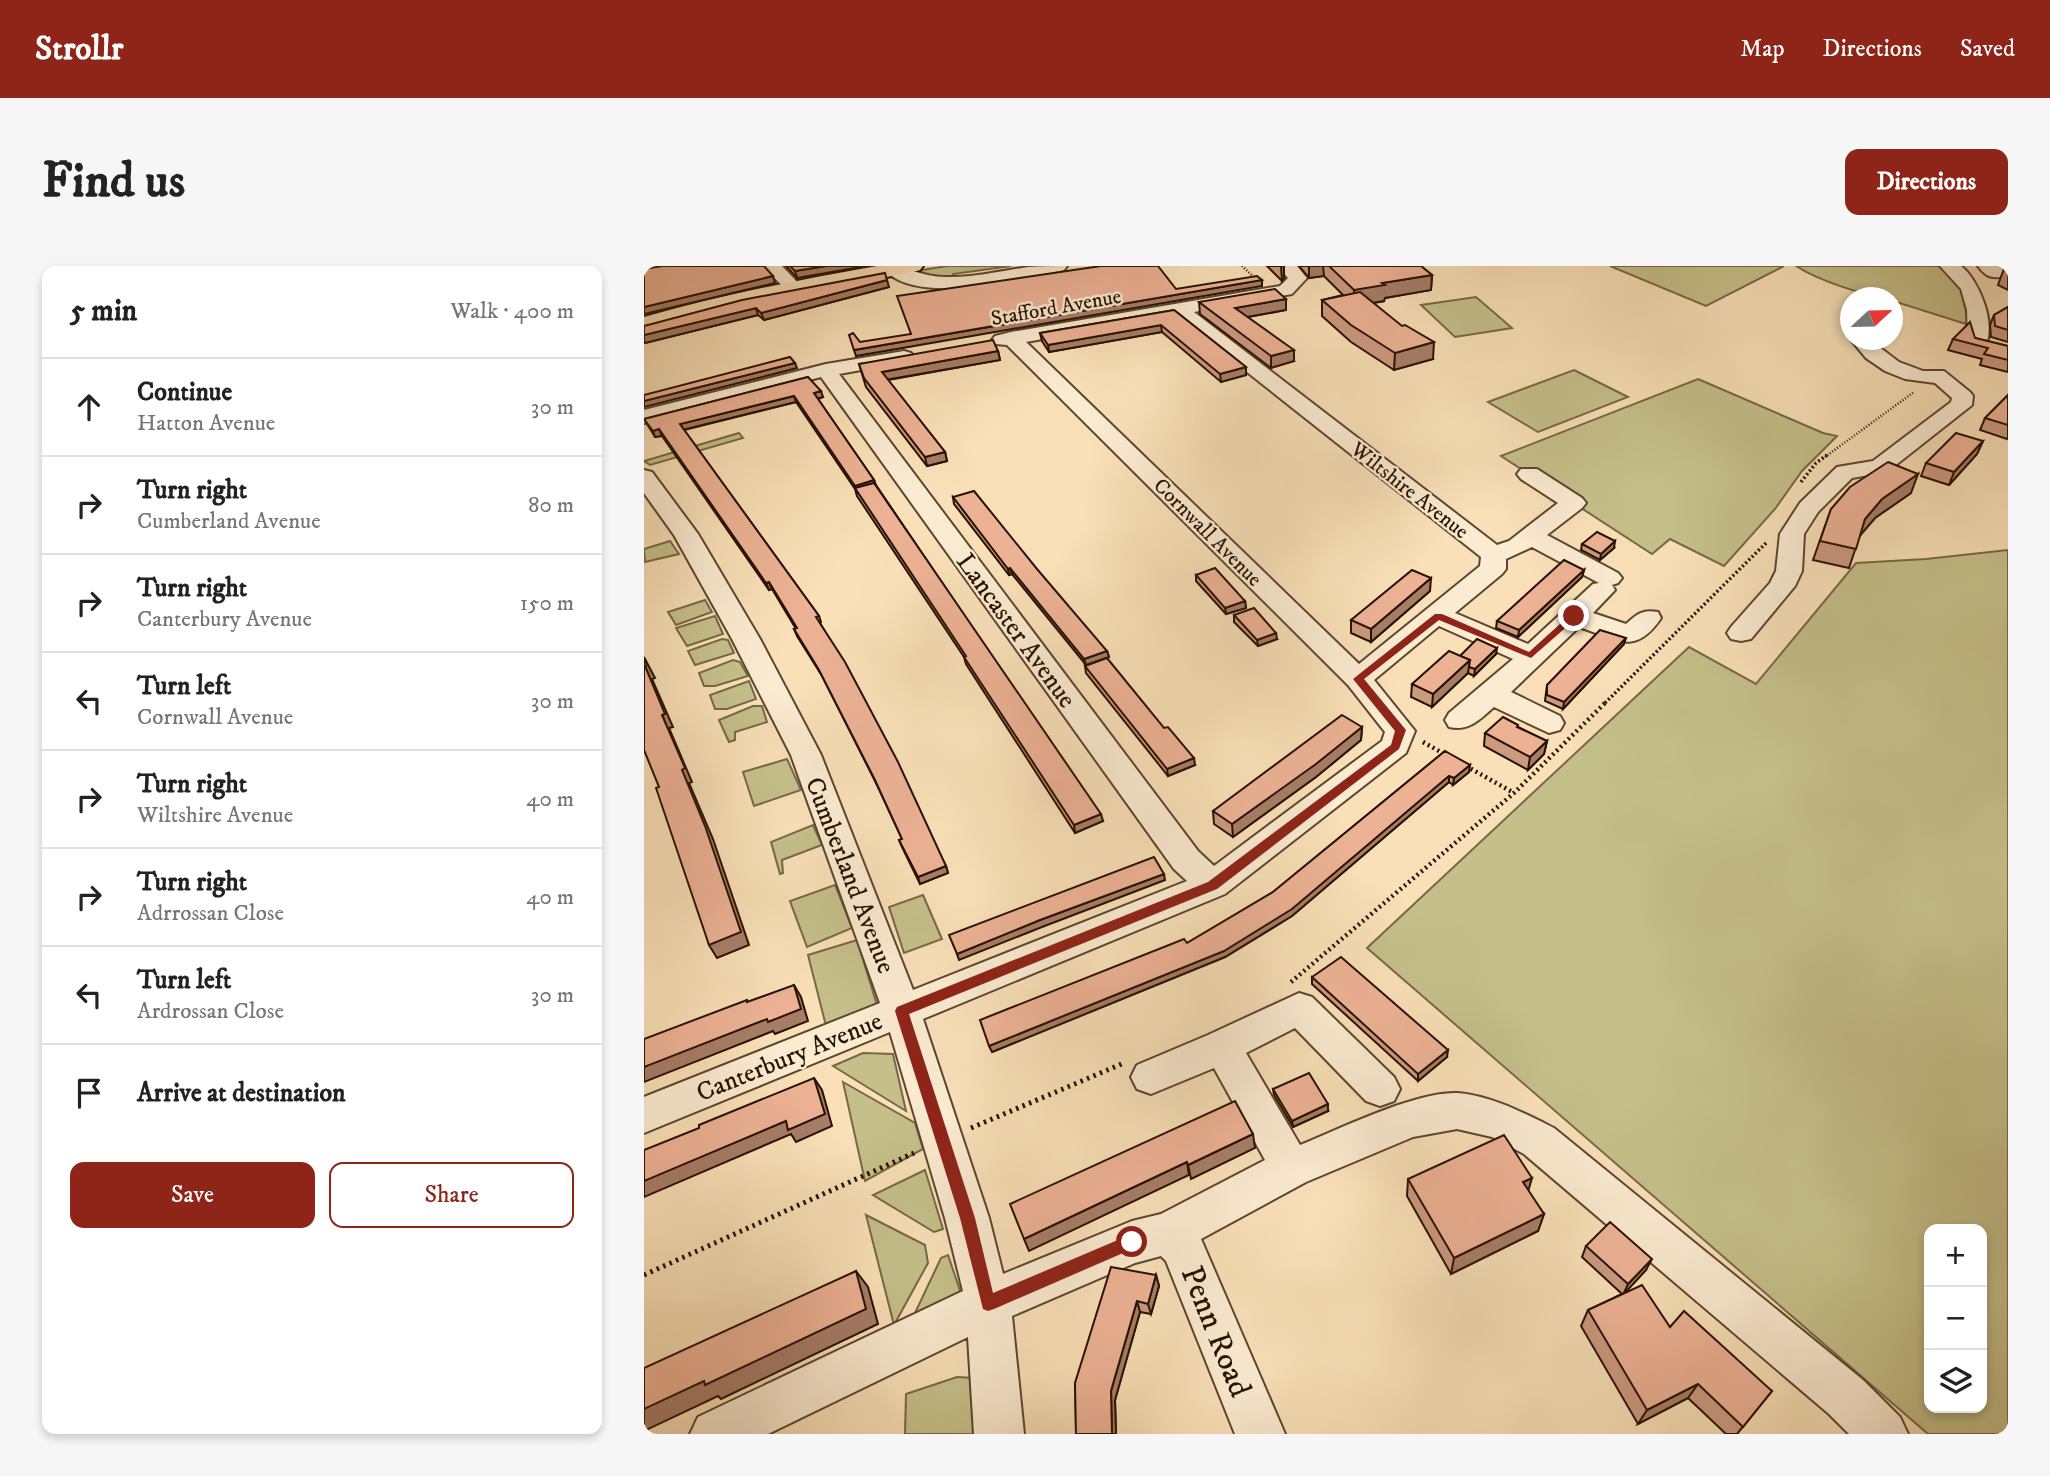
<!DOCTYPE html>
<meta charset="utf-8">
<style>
:root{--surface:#fff;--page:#f6f6f6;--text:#222;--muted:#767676;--line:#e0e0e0;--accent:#8f2418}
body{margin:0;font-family:"IM FELL DW Pica",serif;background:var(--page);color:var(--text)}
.controls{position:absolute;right:21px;bottom:21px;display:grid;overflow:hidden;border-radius:14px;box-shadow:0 4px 10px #0003}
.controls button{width:63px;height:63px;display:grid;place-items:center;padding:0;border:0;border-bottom:2px solid var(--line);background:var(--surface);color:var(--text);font:35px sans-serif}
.compass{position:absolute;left:1196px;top:21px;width:63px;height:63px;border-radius:50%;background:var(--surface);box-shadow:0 4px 10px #0003;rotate:68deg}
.stop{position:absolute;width:21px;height:21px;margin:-16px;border:5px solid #8f2418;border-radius:50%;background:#fff}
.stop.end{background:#8f2418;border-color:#fff;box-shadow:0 2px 7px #0008}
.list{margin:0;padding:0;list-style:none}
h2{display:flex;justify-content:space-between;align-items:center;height:91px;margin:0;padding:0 28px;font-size:30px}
h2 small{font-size:23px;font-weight:400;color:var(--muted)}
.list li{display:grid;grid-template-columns:46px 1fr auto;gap:21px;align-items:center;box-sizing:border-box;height:98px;padding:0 28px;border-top:2px solid var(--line)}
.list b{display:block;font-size:26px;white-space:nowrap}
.list p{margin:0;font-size:23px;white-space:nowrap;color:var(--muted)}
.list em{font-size:23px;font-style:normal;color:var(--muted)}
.actions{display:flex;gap:14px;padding:21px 28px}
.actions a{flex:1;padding:16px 0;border:2px solid var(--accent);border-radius:14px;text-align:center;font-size:24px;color:var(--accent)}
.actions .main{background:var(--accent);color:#fff}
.icon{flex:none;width:38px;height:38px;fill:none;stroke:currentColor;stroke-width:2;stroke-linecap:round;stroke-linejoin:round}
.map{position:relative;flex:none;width:1364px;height:1168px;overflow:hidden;border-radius:14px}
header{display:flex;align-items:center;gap:42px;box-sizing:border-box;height:98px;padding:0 35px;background:var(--accent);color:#fff}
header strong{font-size:33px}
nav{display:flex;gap:38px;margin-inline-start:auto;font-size:24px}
.intro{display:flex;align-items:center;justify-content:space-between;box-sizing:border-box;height:168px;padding:0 42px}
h1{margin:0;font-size:49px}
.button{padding:18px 32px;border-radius:14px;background:var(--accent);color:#fff;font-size:24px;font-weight:700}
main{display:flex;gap:42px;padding:0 42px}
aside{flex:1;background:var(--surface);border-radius:14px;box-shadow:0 4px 10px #0003}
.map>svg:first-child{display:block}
.green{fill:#c5c08a;stroke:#766945;stroke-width:2;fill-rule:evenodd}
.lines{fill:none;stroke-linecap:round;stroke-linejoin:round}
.minor-casing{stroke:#5c462e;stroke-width:4}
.major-casing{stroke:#271200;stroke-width:4}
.path-far3{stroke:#271200;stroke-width:2.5;stroke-dasharray:1 2;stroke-linecap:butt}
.path-far2{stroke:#271200;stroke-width:3.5;stroke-dasharray:2 2.5;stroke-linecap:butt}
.path-far1{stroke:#271200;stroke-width:4.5;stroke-dasharray:2 3.5;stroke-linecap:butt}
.path{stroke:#271200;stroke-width:5;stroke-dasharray:2.5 4.5;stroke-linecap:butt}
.minor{fill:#fbebd1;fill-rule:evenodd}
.major{fill:#f9e0b8;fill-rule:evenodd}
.wall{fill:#cc9981;stroke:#271200;stroke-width:2}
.shaded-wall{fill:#a67d69;stroke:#271200;stroke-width:2}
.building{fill:#edb296;stroke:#271200;stroke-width:2}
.route{fill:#8f2418}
.labels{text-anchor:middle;stroke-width:5;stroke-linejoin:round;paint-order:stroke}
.far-street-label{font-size:21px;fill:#271200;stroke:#fbebd1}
.street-label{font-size:26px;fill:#271200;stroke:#fbebd1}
.near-street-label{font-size:32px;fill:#271200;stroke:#fbebd1}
</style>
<header>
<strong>Strollr</strong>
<nav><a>Map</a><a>Directions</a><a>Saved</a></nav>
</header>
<div class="intro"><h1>Find us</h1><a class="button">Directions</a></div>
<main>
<aside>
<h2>5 min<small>Walk · 400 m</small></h2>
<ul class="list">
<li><svg class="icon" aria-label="ahead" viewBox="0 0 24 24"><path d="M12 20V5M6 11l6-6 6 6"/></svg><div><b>Continue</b><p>Hatton Avenue</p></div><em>30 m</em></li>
<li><svg class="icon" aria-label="right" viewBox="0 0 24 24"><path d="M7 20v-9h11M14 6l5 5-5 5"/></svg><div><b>Turn right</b><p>Cumberland Avenue</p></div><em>80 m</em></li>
<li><svg class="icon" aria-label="right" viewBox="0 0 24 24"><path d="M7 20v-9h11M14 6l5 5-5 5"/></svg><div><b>Turn right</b><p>Canterbury Avenue</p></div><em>150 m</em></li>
<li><svg class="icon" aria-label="left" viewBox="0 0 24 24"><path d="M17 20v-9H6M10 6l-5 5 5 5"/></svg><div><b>Turn left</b><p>Cornwall Avenue</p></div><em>30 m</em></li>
<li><svg class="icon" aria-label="right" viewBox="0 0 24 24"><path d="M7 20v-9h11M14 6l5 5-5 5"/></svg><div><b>Turn right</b><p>Wiltshire Avenue</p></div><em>40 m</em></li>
<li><svg class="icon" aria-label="right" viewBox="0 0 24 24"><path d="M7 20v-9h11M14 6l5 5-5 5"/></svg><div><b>Turn right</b><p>Adrrossan Close</p></div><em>40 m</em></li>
<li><svg class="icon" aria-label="left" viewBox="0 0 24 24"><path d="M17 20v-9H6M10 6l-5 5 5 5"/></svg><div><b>Turn left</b><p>Ardrossan Close</p></div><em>30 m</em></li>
<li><svg class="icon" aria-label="arrive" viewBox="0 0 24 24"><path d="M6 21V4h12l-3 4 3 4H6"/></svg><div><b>Arrive at destination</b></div></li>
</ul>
<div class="actions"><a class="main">Save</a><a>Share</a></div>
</aside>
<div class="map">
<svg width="1364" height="1168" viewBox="0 0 1364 1168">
<rect width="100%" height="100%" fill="#f9e0b8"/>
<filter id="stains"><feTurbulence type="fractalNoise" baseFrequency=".00286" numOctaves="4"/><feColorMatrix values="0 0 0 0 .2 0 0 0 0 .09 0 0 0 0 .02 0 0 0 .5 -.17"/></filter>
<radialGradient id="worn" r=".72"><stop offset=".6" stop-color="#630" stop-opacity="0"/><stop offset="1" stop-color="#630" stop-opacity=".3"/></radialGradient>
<g class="green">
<polygon points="303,0 367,0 309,8 311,13 298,15 266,6"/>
<polygon points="966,0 1140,0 1062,40"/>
<path d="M1152 0H1295L1315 14 1325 59 1249 35 1248 32C1223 31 1173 14 1152 0Z"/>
<polygon points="832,31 868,62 811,71 777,39"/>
<polygon points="930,104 984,131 894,166 844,136"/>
<polygon points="1054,113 1179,167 1193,170 1158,205 1131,243 1080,300 1026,273 1008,288 857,190"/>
<polygon points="95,167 99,172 6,199 0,195"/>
<polygon points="26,275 35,288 1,296 0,283"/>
<path d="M1364 284V1168H1284L723 682 1045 381 1112 418 1212 297 1282 293ZM1285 963H1338V1142H1285Z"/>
<polygon points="61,334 68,346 32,359 24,346"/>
<polygon points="71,350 79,368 43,380 32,362"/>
<polygon points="78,373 84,374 90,387 51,399 44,385"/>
<polygon points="89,394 96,396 104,410 71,420 60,420 55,407"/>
<polygon points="105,415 112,433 83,443 71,443 66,429"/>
<polygon points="109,440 118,440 123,456 91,466 91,474 85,476 75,454"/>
<polygon points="143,493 157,524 110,540 99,506"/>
<polygon points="169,559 178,579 138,594 139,607 136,608 127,576"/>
<polygon points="191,619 208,662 163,681 146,635"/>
<polygon points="279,629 298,673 260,687 245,641"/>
<polygon points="213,674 233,739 192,764 181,756 164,689"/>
<polygon points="219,787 249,788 262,845 189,800"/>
<polygon points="199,816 271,857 279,883 221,915"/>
<polygon points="281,904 299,963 290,966 229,929"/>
<polygon points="222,949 281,979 284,997 250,1059"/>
<polygon points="304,989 320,1036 262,1066 297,992"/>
<polygon points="313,1111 330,1112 329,1168 261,1168 262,1128"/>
</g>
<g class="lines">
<defs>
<g id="minor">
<polygon points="0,0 21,0 22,1 19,5 0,9"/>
<polygon points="119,0 138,0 159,22 156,26 144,26"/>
<path d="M242 0C263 0 278 11 301 11 329 12 356 5 384 1 396 0 410 0 423 0L420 4C380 14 270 40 240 3Z"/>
<path d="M634 0H653L663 12 648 28 550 46 853 279 865 275 914 237 877 213 873 208 877 203H893L938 232 942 237 938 242 903 269 974 307 978 312 974 317 968 319 971 324 949 347 982 358C993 348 998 343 1014 346L1017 352C991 391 972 373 935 361L867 426 916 450 920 457 916 464 905 467 850 441C836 453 825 466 805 461L801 454 805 447 869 393 795 360 730 414 771 465 762 487 581 628 279 753 345 952 359 1008 488 955 517 948 621 894 570 802 507 828 493 823 487 811 493 799 564 769 655 727 668 731 750 811 756 823 750 835 736 840 722 835 651 762 602 787 656 879C696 863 772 825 814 827 848 830 880 847 910 862L1219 1114 1256 1151 1264 1168H1205L1185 1148 880 888 848 871 813 863 769 871 662 916 557 973 641 1168H591L522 995 517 990 491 997 368 1050 380 1168H330L324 1071 124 1168H46L54 1151 319 1025 301 952 246 766 0 867V831L236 737 147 489 88 373 30 269 0 227V204L8 206 54 268 116 373 177 489 269 724 543 615 530 603 177 111 0 157V144L182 98 260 85 267 87 270 91 267 95 195 108 554 585 570 600 738 475 741 466 704 419 363 79 351 78 348 74 351 70 367 66 636 20 644 12ZM531 49 837 291 836 300 715 398 382 76ZM888 281 955 317 949 318 884 378 811 347 858 308 862 303V293Z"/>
<path d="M1296 0H1317C1335 14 1353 59 1341 80H1327L1324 76 1323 44 1317 23Z"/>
<path d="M1334 0H1357L1364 6 1361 10C1348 13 1342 11 1334 0Z"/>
<polygon points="1207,74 1226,74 1255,96 1279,105 1300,105 1326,126 1329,130 1328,139 1243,206 1208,212 1174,246 1160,268 1158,305 1151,320 1107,373 1097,375 1087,373 1083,367 1087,361 1126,317 1132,305 1136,268 1156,237 1193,201 1229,195 1307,136 1308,132 1291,117 1261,113 1241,105 1222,92"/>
</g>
<path id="major" d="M233 0H279L276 4 269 6 100 38 0 65V51C77 29 154 14 233 0Z"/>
</defs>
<use href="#minor" class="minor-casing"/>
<use href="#major" class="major-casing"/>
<g class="path-far3">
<polyline points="598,0 611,12"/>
<polyline points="1181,191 1270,126"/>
</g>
<g class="path-far2">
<polyline points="1157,216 1172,197 1183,189"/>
<polyline points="961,437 1123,276"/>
</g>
<g class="path-far1">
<polyline points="779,476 802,489"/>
<polyline points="822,500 870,527"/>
<polyline points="647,716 870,527 963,435"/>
</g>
<g class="path">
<polyline points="327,862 480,797"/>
<polyline points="0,1009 270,887"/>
</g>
<use href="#minor" class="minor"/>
<use href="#major" class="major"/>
</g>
<g class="wall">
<polygon points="142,0 222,0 153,12"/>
<polygon points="623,0 640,0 640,12 638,15"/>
<polygon points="655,0 777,0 788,9 787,24 741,32 740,35 729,37 789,93 750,104 707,76 678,50 678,34 699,29 680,10 665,12"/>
<polygon points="1361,0 1364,0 1364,24 1354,19"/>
<polygon points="245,21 120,54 114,49 1,77 0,76 0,60"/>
<polygon points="642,33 642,44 604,51 650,95 627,102 556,48 555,36"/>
<polygon points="1364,41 1364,76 1347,71 1346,59 1350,49"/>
<polygon points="530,44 602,101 602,109 577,116 518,66 405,86 398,75 396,67"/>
<polygon points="1331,72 1364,80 1364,106 1336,99 1338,93 1304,84 1309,73"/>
<polygon points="354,85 356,94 244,114 301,186 303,195 283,200 222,121 215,98"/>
<polygon points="164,111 179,131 174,133 230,214 232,219 459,555 431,567 322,398 320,391 213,230 211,223 152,136 40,164 175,350 177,356 176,357 302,600 304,607 276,618 258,581 255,574 258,573 233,519 178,410 153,370 150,363 152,363 128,323 125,324 18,170 11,171 0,153"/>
<polygon points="1364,129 1364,171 1363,173 1336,164 1341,152"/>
<polygon points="1339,175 1333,188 1305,219 1277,210 1282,197"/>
<polygon points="1267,227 1231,252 1216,269 1205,302 1169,294 1187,243"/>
<polygon points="309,231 463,385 465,391 442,399 368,308 365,309 310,238"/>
<polygon points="938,278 970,282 956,294 937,284"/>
<polygon points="940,304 938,311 874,371 852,362 853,355"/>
<polygon points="552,309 601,335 602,342 582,348 552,315"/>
<polygon points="786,325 727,376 707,367 707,354"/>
<polygon points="590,349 633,373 614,380 590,356"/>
<polygon points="980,378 919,443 901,435 903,419"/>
<polygon points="852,388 830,410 824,407 788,441 767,431 768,418 816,390"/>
<polygon points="441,400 551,499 524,510 442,407"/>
<polygon points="718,461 717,474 672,511 589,571 570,558 569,545"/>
<polygon points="874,461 903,475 900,488 884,504 840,480 841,467"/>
<polygon points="801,485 825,506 809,519 805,516 648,650 581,691 348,786 543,677 629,626"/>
<polygon points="668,711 803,791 774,815 668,718"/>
<polygon points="629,823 684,845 649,861 630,829"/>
<polygon points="764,913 884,925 900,948 894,965 807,1008 763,930"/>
<polygon points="942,980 1002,1004 980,1027 1026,1061 1128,1125 1093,1168 1082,1168 1044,1132 994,1158 937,1060 944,1044 978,1028 938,991"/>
<polygon points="512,1009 515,1020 507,1048 496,1046 471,1134 472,1168 432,1168 431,1117"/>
</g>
<g class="shaded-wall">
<polygon points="182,0 222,0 153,12 151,5"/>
<polygon points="637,0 640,0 640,12 638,15"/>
<polygon points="665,0 679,0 680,10 665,12"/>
<polygon points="788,9 787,24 741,32 740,35 710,40 710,24 738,17"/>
<polygon points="129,10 131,17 0,48 0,41"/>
<polygon points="243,14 245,21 120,54 117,47"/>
<polygon points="618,14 618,20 212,90 210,84"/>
<polygon points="642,33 642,44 592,53 591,42"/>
<polygon points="112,42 114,49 1,77 0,75 0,69"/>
<polygon points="517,59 518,66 405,86 404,79"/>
<polygon points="790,76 789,93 750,104 751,87"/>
<polygon points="650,84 650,95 627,102 627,90"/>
<polygon points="354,85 356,94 241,114 238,106"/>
<polygon points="151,97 153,102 0,141 0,135"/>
<polygon points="602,101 602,109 577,116 576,108"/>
<polygon points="177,125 179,131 172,133 170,127"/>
<polygon points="150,130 152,136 38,164 36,158"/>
<polygon points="15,163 18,170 11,171 9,165"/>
<polygon points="1339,175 1333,188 1305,219 1310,206"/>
<polygon points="301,186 303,195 283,200 281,191"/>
<polygon points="1274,208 1267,227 1231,252 1214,272 1221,253 1238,233"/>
<polygon points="230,214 232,221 213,226 211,220"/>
<polygon points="971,275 970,282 956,294 957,288"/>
<polygon points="366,302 368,308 365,309 364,303"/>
<polygon points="940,304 938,311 874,371 875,364"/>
<polygon points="787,312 786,325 727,376 727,363"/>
<polygon points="125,316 128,323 125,324 122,317"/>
<polygon points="601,335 602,342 582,348 581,342"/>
<polygon points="632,367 633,373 614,380 613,374"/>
<polygon points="982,372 980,378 919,443 920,436"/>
<polygon points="853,382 852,388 830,410 831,403"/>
<polygon points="463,385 465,391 442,399 440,393"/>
<polygon points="0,391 11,412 8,413 29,461 25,462 48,516 45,517 69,573 105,679 73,692 65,679 38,504 1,400"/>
<polygon points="826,394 824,407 788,441 789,428"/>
<polygon points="718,461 717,474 672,511 589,571 588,558"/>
<polygon points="903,475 900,488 884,504 886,491"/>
<polygon points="550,492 551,499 524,510 523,503"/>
<polygon points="826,499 825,506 809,519 810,512"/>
<polygon points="805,510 805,516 648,650 581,691 348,786 345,780 580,685"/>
<polygon points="457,548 459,555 431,567 430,559"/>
<polygon points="302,600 304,607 276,618 274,611"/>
<polygon points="520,608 521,614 398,661 315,694 313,688 396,654"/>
<polygon points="150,719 157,731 164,755 131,768 129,765 0,816 0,801"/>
<polygon points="804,784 803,791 774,815 774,808"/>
<polygon points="170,812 178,824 188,860 152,876 147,868 0,931 0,915"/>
<polygon points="684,838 684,845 649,861 648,855"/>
<polygon points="609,868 611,882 547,913 544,899"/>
<polygon points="543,896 545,909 385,985 380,973"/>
<polygon points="888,912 883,929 879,916"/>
<polygon points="900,948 894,965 807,1008 810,992"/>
<polygon points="1008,993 1002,1004 979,1029 984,1018"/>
<polygon points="212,1005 224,1021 234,1058 77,1133 74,1130 0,1165 0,1143"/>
<polygon points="512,1009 515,1020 507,1048 504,1038"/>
<polygon points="493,1035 496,1046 471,1134 472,1168 468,1168 467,1125"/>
<polygon points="1054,1118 1044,1132 994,1158 1003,1144"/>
</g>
<g class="building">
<polygon points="18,0 120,0 129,10 0,41 0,3"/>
<polygon points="146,0 182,0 151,5"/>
<polygon points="457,0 514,0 532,23 613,10 618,14 210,84 205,69 209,67 216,76 267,68 253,30"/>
<polygon points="685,0 777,0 788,9 738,17 741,19 710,24"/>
<polygon points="241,7 243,14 117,47 112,42 0,69 0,60 98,34"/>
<polygon points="631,23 642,33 591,42 650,84 627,90 555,36"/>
<polygon points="716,26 758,60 761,59 790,76 751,87 707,59 678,34"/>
<polygon points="1364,41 1364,64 1351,60 1350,49"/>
<polygon points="530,44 602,101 576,108 517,59 404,79 396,67"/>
<polygon points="1326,56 1331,72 1364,80 1364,94 1340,88 1344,82 1309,73"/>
<polygon points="349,74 354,85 238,106 301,186 281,191 220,112 215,98"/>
<polygon points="146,91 151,97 0,135 0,129"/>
<polygon points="164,111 177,125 170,127 230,214 211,220 150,130 36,158 175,350 172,351 201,396 254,496 302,600 274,611 255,574 258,573 230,512 175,404 150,363 153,362 125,316 122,317 15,163 9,165 0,153"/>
<polygon points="1364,129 1364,159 1341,152"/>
<polygon points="1312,167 1339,175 1310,206 1282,197"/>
<polygon points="1244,196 1274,208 1238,233 1221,253 1212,283 1176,275 1187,243 1206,221"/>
<polygon points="230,217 457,548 430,559 320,391 322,390 211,222"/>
<polygon points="330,225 393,303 463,385 440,393 366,302 364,303 309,231"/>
<polygon points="953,266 971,275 957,288 938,278"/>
<polygon points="920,294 940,304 875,364 853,355"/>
<polygon points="571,302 601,335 581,342 552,309"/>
<polygon points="768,304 787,312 727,363 707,354"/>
<polygon points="610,342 632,367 613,374 590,349"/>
<polygon points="956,364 982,372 920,436 903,429 903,419"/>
<polygon points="833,373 853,382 831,403 825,401 826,394 816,390"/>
<polygon points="805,385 826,394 789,428 768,418"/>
<polygon points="0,392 3,399 1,400 21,448 18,449 41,502 38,504 61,560 97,666 65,679 12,522 15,521 0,484"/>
<polygon points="463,392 520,462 524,461 550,492 523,503 441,400"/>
<polygon points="698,449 718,461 672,498 588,558 569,545"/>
<polygon points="859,451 874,459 873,461 903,475 886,491 841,467"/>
<polygon points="801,485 826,499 810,512 805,510 648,643 580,685 345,780 336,754 540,673 543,677 629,626"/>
<polygon points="510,591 520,608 396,654 313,688 305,669"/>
<polygon points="697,691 804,784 774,808 668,711"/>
<polygon points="150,719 157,743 124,756 123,753 0,801 0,773 103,734 103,736"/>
<polygon points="665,807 684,838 648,855 629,823"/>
<polygon points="170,812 181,848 144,864 142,855 0,915 0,884 55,862 55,859"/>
<polygon points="591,835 609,868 544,899 543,896 380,973 366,938"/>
<polygon points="860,869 888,912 879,916 900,948 810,992 764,913"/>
<polygon points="966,956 1008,993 984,1018 942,980"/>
<polygon points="467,1001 512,1009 504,1038 493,1035 467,1125 468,1168 432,1168 431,1117"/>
<polygon points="212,1005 222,1043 61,1119 60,1115 0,1143 0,1102"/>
<polygon points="998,1019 1026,1061 1040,1045 1128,1125 1099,1161 1054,1118 1003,1144 944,1044"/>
</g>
<polygon class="route" points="791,348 798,348 885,386 927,348 935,350 887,392 795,354 720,413 762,464 755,483 573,623 265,748 331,952 349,1027 488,968 493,971 496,976 493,981 350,1043 344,1045 339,1043 316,952 251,745 253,741 564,616 747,479 751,465 709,413"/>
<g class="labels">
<g class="far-street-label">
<text transform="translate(412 41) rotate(-10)" y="7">Stafford Avenue</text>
<text transform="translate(766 224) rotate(38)" y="7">Wiltshire Avenue</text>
<text transform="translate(564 266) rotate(45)" y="7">Cornwall Avenue</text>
</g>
<g class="street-label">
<text transform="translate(373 364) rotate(54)" y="9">Lancaster Avenue</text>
<text transform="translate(207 609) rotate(69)" y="9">Cumberland Avenue</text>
<text transform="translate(145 790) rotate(-22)" y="9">Canterbury Avenue</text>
</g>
<g class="near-street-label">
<text transform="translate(573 1065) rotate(68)" y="11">Penn Road</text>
</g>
</g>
<rect width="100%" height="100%" filter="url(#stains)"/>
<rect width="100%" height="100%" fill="url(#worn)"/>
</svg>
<div class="controls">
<button>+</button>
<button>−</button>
<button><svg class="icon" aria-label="layers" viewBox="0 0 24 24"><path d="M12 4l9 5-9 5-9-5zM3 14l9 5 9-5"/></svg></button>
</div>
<svg class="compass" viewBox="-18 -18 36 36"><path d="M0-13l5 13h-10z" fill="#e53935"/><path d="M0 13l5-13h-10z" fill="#767676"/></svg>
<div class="stop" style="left:488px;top:976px"></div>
<div class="stop end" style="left:930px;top:350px"></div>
</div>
</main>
